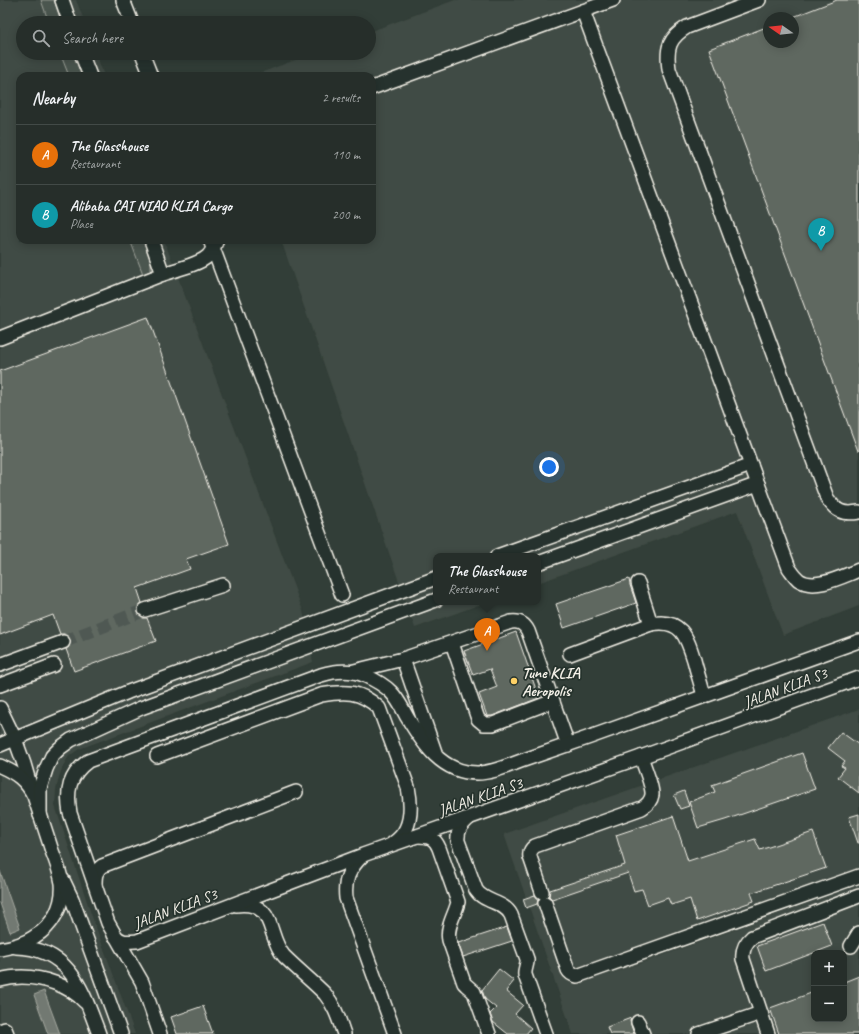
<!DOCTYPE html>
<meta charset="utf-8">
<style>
:root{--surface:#262e2a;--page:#323a36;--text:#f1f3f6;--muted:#a4a8a8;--line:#424a47;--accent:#ffd166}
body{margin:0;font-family:Caveat,sans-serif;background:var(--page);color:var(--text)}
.controls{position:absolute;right:12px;bottom:12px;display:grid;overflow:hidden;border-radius:8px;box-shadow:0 2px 10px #0003}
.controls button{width:36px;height:36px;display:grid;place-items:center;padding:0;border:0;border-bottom:1px solid var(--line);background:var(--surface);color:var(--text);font:20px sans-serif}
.compass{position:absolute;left:763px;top:12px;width:36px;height:36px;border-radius:50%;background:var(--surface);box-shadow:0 2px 10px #0003;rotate:284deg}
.you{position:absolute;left:549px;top:467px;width:14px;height:14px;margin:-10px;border:3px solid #fff;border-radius:50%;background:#1a73e8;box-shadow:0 0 0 6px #1a73e833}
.badge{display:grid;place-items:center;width:26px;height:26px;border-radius:50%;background:var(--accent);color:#fff;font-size:13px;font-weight:700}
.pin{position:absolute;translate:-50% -33px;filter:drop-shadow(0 1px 2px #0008)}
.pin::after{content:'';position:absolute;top:21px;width:14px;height:12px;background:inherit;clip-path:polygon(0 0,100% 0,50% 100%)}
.popup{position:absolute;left:433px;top:553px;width:108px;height:52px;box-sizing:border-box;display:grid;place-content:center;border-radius:8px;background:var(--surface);filter:drop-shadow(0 1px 3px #0005);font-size:13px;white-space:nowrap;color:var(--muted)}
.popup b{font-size:15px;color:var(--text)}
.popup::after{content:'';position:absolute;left:50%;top:100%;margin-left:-8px;border:8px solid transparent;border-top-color:var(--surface)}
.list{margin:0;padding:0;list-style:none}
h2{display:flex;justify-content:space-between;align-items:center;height:52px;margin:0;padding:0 16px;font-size:17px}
h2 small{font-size:13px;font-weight:400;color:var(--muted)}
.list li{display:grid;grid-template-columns:26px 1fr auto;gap:12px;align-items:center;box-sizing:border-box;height:60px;padding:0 16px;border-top:1px solid var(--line)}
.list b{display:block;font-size:15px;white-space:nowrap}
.list p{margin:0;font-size:13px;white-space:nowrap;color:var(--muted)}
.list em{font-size:13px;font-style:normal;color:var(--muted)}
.icon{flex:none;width:22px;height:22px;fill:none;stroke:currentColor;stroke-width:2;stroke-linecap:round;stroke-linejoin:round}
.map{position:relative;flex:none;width:859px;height:1034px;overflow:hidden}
.search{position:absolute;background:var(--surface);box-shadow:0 2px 10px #0003;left:16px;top:16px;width:360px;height:44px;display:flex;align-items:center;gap:10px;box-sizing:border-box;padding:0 14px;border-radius:22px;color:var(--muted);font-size:15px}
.panel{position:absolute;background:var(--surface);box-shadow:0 2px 10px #0003;left:16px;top:72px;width:360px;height:172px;border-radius:12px}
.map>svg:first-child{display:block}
.built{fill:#404b44;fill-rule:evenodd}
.green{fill:#4c564f;stroke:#a0a49c}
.water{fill:#727972;stroke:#a6a9a1}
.building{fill:#5f6861;stroke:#f4f1e8}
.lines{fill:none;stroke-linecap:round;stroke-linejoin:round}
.minor-tunnel{stroke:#4f5952;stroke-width:13;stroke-dasharray:13 6;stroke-linecap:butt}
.minor-casing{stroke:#f4f1e8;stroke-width:16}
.minor{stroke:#26332d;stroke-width:13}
.poi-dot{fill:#ffd166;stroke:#26332d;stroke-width:1.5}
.labels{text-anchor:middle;stroke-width:3.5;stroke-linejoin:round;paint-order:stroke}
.poi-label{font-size:16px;font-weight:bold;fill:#f4f1e8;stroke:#26332d;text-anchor:start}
.street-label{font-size:16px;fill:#f4f1e8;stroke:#26332d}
</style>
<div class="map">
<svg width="859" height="1034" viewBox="0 0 859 1034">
<rect width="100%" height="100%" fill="#323e38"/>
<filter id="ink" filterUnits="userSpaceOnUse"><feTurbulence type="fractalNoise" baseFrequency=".025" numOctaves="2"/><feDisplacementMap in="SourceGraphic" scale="8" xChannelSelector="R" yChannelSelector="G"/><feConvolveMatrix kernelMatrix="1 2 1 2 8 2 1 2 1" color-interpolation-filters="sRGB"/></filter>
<g filter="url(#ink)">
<g class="built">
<polygon points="0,0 76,0 85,23 23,23 23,53 96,53 104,76 20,76 20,240 164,240 303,611 313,662 79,749 69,756 63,766 59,777 56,790 55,806 90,911 135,1034 0,1034"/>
<path d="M455 0H859V606L783 635 737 511 538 583V556H436V602H487L415 628 281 240H372V76H252L314 53H369V32ZM769 18H793V42H769Z"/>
<path d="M859 709V882L605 976 859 885V1034H573L504 834ZM814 953H844V1019H814Z"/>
</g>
<g class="green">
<polygon points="41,0 54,0 62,23 49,23"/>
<polygon points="60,53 73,53 82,76 69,76"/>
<polygon points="130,240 143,240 151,261 151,271 143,274"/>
</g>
<g class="water">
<polygon points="0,871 20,928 10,932 0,903"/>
<polygon points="44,991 60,1034 48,1034 34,995"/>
</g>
<g class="building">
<polygon points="837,0 859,0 859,451 858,451 709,49 769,26 769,42 793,42 793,17"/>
<polygon points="148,317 229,544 186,559 190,569 137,588 142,603 139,605 137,608 138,613 140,616 143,618 147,618 156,641 74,671 66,649 69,647 71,643 71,640 68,636 64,634 60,634 53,615 0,635 0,371"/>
<polygon points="629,579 630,585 636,603 564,628 556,604"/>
<polygon points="516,632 539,698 492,716 487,716 479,694 497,687 490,669 473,675 464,651"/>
<polygon points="841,732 859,745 859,793 838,777 845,768 841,766 845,761 828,748"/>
<polygon points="802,753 815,789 725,820 698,828 689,802 715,792 712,785"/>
<polygon points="684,791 689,806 680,809 674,795"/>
<polygon points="859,814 859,843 858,843 849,817"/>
<polygon points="673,816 688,861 755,839 760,850 813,832 826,868 751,893 754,901 697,921 690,899 671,905 668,898 648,905 642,889 634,891 628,873 552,899 549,896 550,890 625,865 616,835"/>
<polygon points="535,895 538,899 537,904 526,908 523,899"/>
<polygon points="823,922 832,946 766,971 757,946"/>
<polygon points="507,927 512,941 463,957 458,943"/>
<polygon points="499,969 514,981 506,991 523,1005 515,1014 531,1028 526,1034 508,1034 493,1022 490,1014 496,1008 485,999 482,990"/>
<polygon points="859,976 859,1034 779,1034 770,1008 814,992 814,1019 844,1019 844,982"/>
<polygon points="203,1006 213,1034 177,1034 171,1017"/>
<polygon points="631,1018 630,1021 631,1025 634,1034 610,1034 607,1027"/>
</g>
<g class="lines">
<polyline class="minor-tunnel" points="63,642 145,610"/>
<defs>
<g id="minor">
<polyline points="62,0 70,23"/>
<polyline points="123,0 132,23"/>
<path d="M759 0 687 27C669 38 666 48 669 69L827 498C836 511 842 515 859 512"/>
<path d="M583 11 789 568C792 572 795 577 799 580 815 591 843 576 859 570"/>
<polyline points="81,53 90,76"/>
<polyline points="142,53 151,76"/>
<polyline points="372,88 613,0"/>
<polyline points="210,240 342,595"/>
<path d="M163 274C175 270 200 264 208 256 212 252 214 247 216 242"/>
<polyline points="0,338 163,274 151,240"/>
<polyline points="497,556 751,465"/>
<polyline points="538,563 758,484"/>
<polyline points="145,610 223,585"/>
<path d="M651 624C681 618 687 637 694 660 697 672 701 684 704 696"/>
<polyline points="452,643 478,719 484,724 493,724 553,701"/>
<polyline points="570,654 651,624 638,583"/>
<polyline points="403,659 435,752"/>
<polyline points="0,665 63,642"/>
<path d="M354 671 403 659 511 622C519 621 524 623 528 631L568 745"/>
<polyline points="0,685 54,665"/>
<polyline points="0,708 15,739 24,764 31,788"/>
<polyline points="0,745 128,692 436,578"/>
<path d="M157 756 321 695C344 691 360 690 379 708L408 787C412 807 413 831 393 843"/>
<path d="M0 766C16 773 26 780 34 796 40 814 46 832 52 851 56 861 60 872 62 883 64 905 53 926 34 937 24 944 12 947 0 949"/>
<polyline points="40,815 40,788 46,769 52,756 60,748 71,740 141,708 436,600"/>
<path d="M469 818C461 825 457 831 458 841L476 890C484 903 504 901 511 915L527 959C528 964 524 969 525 975L546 1034"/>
<path d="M418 836C429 836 435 838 439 848L458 902C455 915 446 927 449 940L464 983 466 985 474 992 489 1034"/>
<path d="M362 856C349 869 344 880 346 898L395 1034"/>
<polyline points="63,880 72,899 121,1034"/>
<path d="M95 885C95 877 95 871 102 866L296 792"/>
<path d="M542 892 530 857C529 852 531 849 535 846L642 808C647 805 651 801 652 795 653 787 644 766 641 757"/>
<path d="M545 903 568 970C570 974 573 975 577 976L859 876"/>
<path d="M236 905C277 900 266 936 284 956 297 969 312 981 325 994 335 1006 339 1020 344 1034"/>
<path d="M114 935C122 943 127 942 137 941L363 855 641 757 859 678"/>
<polyline points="851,946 859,933"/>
<path d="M16 947C71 948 83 992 99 1034"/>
<path d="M0 980C7 978 15 977 22 977 44 977 70 986 85 1002"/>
<polyline points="638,1022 643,1034"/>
<polyline points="0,1031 5,1029 7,1034"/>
<path d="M160 1034 142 982 108 923 70 813C66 791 69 775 88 761L321 675C337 670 351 669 366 676 375 680 384 685 391 692 398 699 402 708 407 717 423 744 442 773 477 773 492 773 507 766 521 761 544 753 567 745 590 737 680 705 769 673 859 641"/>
<polyline points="699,1034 761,1013"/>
<path d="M768 1034 743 959C742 950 745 943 752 937L859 896"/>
</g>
</defs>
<use href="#minor" class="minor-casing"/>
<use href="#minor" class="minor"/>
</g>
</g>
<circle class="poi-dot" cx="514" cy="681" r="4"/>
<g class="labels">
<g class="poi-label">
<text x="522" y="678">Tune KLIA<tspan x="522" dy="18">Aeropolis</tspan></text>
</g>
<g class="street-label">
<text transform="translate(785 687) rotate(-20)" y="6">JALAN KLIA S3</text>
<text transform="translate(480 796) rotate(-19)" y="6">JALAN KLIA S3</text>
<text transform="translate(175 908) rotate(-20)" y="6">JALAN KLIA S3</text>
</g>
</g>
</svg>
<div class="controls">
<button>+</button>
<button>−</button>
</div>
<svg class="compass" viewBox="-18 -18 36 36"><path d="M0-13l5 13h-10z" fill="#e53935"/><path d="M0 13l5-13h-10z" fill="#a4a8a8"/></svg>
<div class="you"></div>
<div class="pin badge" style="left:487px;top:651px;background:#e8710a">A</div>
<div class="popup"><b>The Glasshouse</b>Restaurant</div>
<div class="pin badge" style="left:821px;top:251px;background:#0f9aa8">B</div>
<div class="search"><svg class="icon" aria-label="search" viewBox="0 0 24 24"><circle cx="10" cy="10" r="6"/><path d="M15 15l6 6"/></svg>Search here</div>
<section class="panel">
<h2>Nearby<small>2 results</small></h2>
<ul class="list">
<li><span class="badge" style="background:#e8710a">A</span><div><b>The Glasshouse</b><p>Restaurant</p></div><em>110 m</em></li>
<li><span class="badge" style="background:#0f9aa8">B</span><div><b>Alibaba CAI NIAO KLIA Cargo</b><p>Place</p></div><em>200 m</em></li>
</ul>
</section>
</div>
